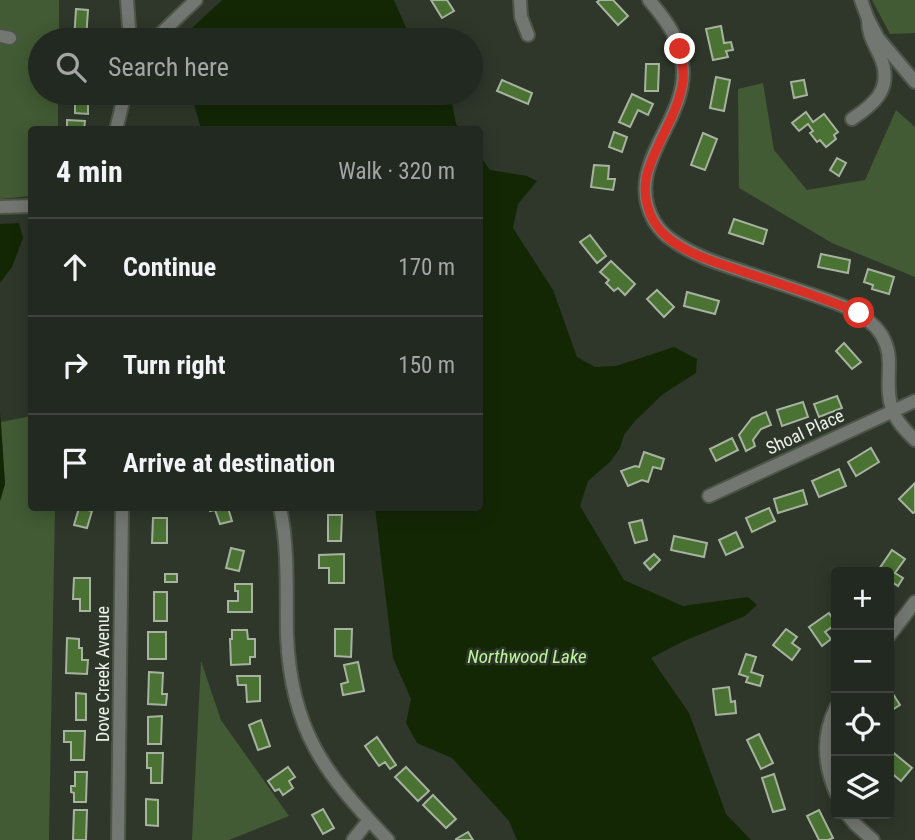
<!DOCTYPE html>
<meta charset="utf-8">
<style>
:root{--surface:#222920;--page:#2e352d;--text:#f1f3f6;--muted:#a2a6a5;--line:#3f453e}
body{margin:0;font-family:"Roboto Condensed",sans-serif;background:var(--page);color:var(--text)}
.controls{position:absolute;right:21px;bottom:21px;display:grid;overflow:hidden;border-radius:7px;box-shadow:0 4px 18px #0003}
.controls button{width:63px;height:63px;display:grid;place-items:center;padding:0;border:0;border-bottom:2px solid var(--line);background:var(--surface);color:var(--text);font:35px sans-serif}
.stop{position:absolute;width:21px;height:21px;margin:-16px;border:5px solid #d93025;border-radius:50%;background:#fff}
.stop.end{background:#d93025;border-color:#fff;box-shadow:0 2px 7px #0008}
.list{margin:0;padding:0;list-style:none}
h2{display:flex;justify-content:space-between;align-items:center;height:91px;margin:0;padding:0 28px;font-size:30px}
h2 small{font-size:23px;font-weight:400;color:var(--muted)}
.list li{display:grid;grid-template-columns:46px 1fr auto;gap:21px;align-items:center;box-sizing:border-box;height:98px;padding:0 28px;border-top:2px solid var(--line)}
.list b{display:block;font-size:26px;white-space:nowrap}
.list em{font-size:23px;font-style:normal;color:var(--muted)}
.icon{flex:none;width:38px;height:38px;fill:none;stroke:currentColor;stroke-width:2;stroke-linecap:round;stroke-linejoin:round}
.map{position:relative;flex:none;width:915px;height:840px;overflow:hidden}
.search{position:absolute;background:var(--surface);box-shadow:0 4px 18px #0003;left:28px;top:28px;width:455px;height:77px;display:flex;align-items:center;gap:18px;box-sizing:border-box;padding:0 24px;border-radius:38px;color:var(--muted);font-size:26px}
.panel{position:absolute;background:var(--surface);box-shadow:0 4px 18px #0003;left:28px;top:126px;width:455px;height:385px;border-radius:7px}
.map>svg:first-child{display:block}
.green{fill:#425b34}
.water{fill:#132705}
.building{fill:#4a7232;stroke:#a7b2a1;stroke-width:2}
.lines{fill:none;stroke-linecap:round;stroke-linejoin:round}
.minor-casing{stroke:#4c5548;stroke-width:16}
.minor{stroke:#737771;stroke-width:12}
.route{stroke:#d93025;stroke-width:9}
.labels{text-anchor:middle;stroke-width:5;stroke-linejoin:round;paint-order:stroke}
.street-label{font-size:18px;fill:#ebf0e8;stroke:#2e372a}
.water-label{font-size:19px;font-style:italic;fill:#bbf59a;stroke:#2e372a}
</style>
<div class="map">
<svg width="915" height="840" viewBox="0 0 915 840">
<rect width="100%" height="100%" fill="#2e372a"/>
<g class="green">
<polygon points="0,0 59,0 59,40 40,40 40,93 58,93 58,129 32,130 31,196 0,199"/>
<polygon points="872,0 915,0 915,33 890,34"/>
<polygon points="763,83 774,150 807,190 865,180 896,110 915,127 915,277 832,243 739,188 738,89"/>
<polygon points="31,416 32,508 55,508 49,840 0,840 0,501 5,484 1,422"/>
<polygon points="201,661 221,720 289,816 229,840 192,840"/>
</g>
<g class="water">
<polygon points="222,0 394,0 407,30 422,40 179,40"/>
<polygon points="191,93 450,93 456,124 460,129 201,129"/>
<polygon points="480,156 490,170 527,176 537,181 518,204 513,228 553,290 577,357 595,367 616,366 674,347 697,359 696,373 663,394 635,421 624,435 620,448 610,462 588,481 580,506 624,580 683,606 748,597 757,605 745,616 684,641 651,658 689,713 726,814 751,840 517,840 509,821 452,758 417,743 406,723 411,699 393,658 375,508 480,508"/>
<polygon points="19,223 23,238 12,267 0,283 0,224"/>
<polygon points="0,412 5,484 0,501"/>
</g>
<g class="building">
<polygon points="431,0 447,0 454,11 442,18"/>
<polygon points="600,0 613,0 628,16 618,25 597,2"/>
<polygon points="76,9 88,10 86,40 74,40"/>
<polygon points="721,26 724,43 731,42 733,50 726,51 728,57 713,60 706,29"/>
<polygon points="646,64 659,64 658,91 645,91"/>
<polygon points="716,77 730,80 724,111 710,108"/>
<polygon points="502,80 532,93 528,104 497,91"/>
<polygon points="804,80 807,95 794,98 791,82"/>
<polygon points="75,94 88,94 88,114 75,113"/>
<polygon points="632,94 653,104 648,115 638,110 630,127 619,122"/>
<polygon points="806,112 813,122 824,114 838,132 834,135 836,139 826,147 820,140 817,142 810,133 813,131 808,124 799,131 792,123"/>
<polygon points="67,120 85,121 84,130 67,130"/>
<polygon points="614,132 627,137 622,152 609,147"/>
<polygon points="703,133 717,139 705,170 691,165"/>
<polygon points="837,158 846,163 839,176 830,170"/>
<polygon points="594,165 609,166 608,179 615,179 613,190 591,187"/>
<polygon points="734,219 767,230 763,244 729,233"/>
<polygon points="590,235 606,256 597,263 580,242"/>
<polygon points="821,254 850,260 848,273 818,267"/>
<polygon points="611,261 635,284 625,295 618,288 614,291 606,283 609,280 600,272"/>
<polygon points="868,269 894,277 889,294 872,289 873,285 864,282"/>
<polygon points="657,290 674,307 664,317 647,299"/>
<polygon points="687,292 719,301 715,314 684,306"/>
<polygon points="844,343 861,362 852,369 836,351"/>
<polygon points="837,396 842,408 819,417 814,404"/>
<polygon points="803,402 808,417 782,426 777,410"/>
<polygon points="766,412 771,425 761,429 753,440 755,446 746,451 739,435 752,418"/>
<polygon points="732,438 738,450 716,461 710,449"/>
<polygon points="871,448 879,462 856,476 848,462"/>
<polygon points="644,452 664,459 661,469 653,467 648,482 642,480 628,486 621,471 635,466 639,467"/>
<polygon points="839,469 846,486 819,497 812,481"/>
<polygon points="915,483 915,512 913,513 899,499"/>
<polygon points="803,490 807,504 778,513 774,499"/>
<polygon points="79,508 92,511 87,528 74,525"/>
<polygon points="209,508 228,508 232,521 220,524 215,510 210,511"/>
<polygon points="769,508 775,521 752,532 746,518"/>
<polygon points="328,515 342,515 341,541 328,541"/>
<polygon points="153,518 167,518 167,543 152,543"/>
<polygon points="642,520 647,540 635,543 629,523"/>
<polygon points="736,532 743,547 726,555 719,540"/>
<polygon points="674,536 707,543 704,557 671,550"/>
<polygon points="231,548 244,551 239,571 226,568"/>
<polygon points="892,550 905,559 895,573 903,578 898,586 889,580 889,572 877,572"/>
<polygon points="344,554 344,583 329,583 329,568 319,568 319,555"/>
<polygon points="654,554 660,560 650,570 644,563"/>
<rect x="165" y="574" width="12" height="8"/>
<polygon points="74,578 90,578 90,611 80,611 80,599 73,599"/>
<polygon points="235,584 252,584 252,612 228,612 228,601 238,601 238,591 235,591"/>
<rect x="154" y="592" width="13" height="29"/>
<polygon points="829,613 836,624 825,632 831,639 822,646 809,627"/>
<polygon points="335,629 352,629 351,657 335,656"/>
<polygon points="786,629 797,637 792,643 800,649 792,660 773,645"/>
<polygon points="232,630 247,630 248,639 255,639 255,657 250,657 250,664 231,665 230,639 232,639"/>
<rect x="148" y="632" width="18" height="27"/>
<polygon points="67,638 79,639 79,648 82,648 82,660 88,660 87,674 66,673"/>
<polygon points="746,654 756,657 751,672 763,676 760,686 746,682 748,677 739,674"/>
<polygon points="358,662 364,691 343,695 341,684 348,682 344,665"/>
<polygon points="149,672 163,673 162,694 167,694 166,705 148,704"/>
<polygon points="237,676 260,676 260,701 247,702 246,685 238,685"/>
<polygon points="729,687 731,702 735,701 736,713 716,715 713,689"/>
<polygon points="76,693 86,694 86,720 76,720"/>
<polygon points="893,694 900,705 889,712 889,697"/>
<polygon points="162,716 161,744 148,744 148,717"/>
<polygon points="261,720 270,746 258,750 249,725"/>
<polygon points="64,731 85,731 84,760 71,760 71,742 64,742"/>
<polygon points="759,734 773,763 761,769 747,740"/>
<polygon points="377,737 396,765 390,769 385,762 379,766 365,746"/>
<polygon points="889,749 912,768 901,781 889,771"/>
<polygon points="147,753 163,753 162,783 151,783 151,768 147,768"/>
<polygon points="288,767 295,777 289,781 293,788 283,795 279,789 275,791 268,781"/>
<polygon points="406,767 429,791 418,801 395,777"/>
<polygon points="75,772 87,772 86,802 74,802 74,793 71,792 71,786 75,786"/>
<polygon points="774,774 785,809 773,812 762,778"/>
<polygon points="433,795 456,819 446,828 423,805"/>
<polygon points="146,799 158,800 158,826 146,825"/>
<polygon points="323,809 334,828 323,834 312,815"/>
<polygon points="74,810 87,810 86,840 73,840"/>
<polygon points="819,810 833,838 828,840 819,840 807,816"/>
<polygon points="468,832 473,840 456,840 456,839"/>
</g>
<g class="lines">
<defs>
<g id="minor">
<polyline points="127,0 130,40"/>
<polyline points="520,0 521,17 528,35"/>
<path d="M649 0C667 21 682 41 683 70 685 124 623 166 654 221 659 229 664 235 672 240 694 256 720 264 745 272 777 283 809 293 841 305 868 317 890 332 889 365 889 380 887 395 892 409 895 420 907 432 915 440"/>
<polyline points="861,0 868,19 878,38 915,82"/>
<polyline points="0,36 10,38"/>
<polyline points="154,40 196,0"/>
<path d="M852 119C873 105 892 90 882 61 876 45 868 38 868 19"/>
<polyline points="116,130 125,93"/>
<polyline points="0,207 32,206"/>
<polyline points="709,496 915,401"/>
<path d="M280 508C289 549 286 593 287 636 291 731 325 774 388 840"/>
<polyline points="889,636 915,602"/>
<path d="M836 707C822 735 824 765 836 793"/>
<polyline points="847,814 855,824 873,840"/>
<polyline points="118,840 122,508"/>
<polyline points="353,840 369,820"/>
</g>
</defs>
<use href="#minor" class="minor-casing"/>
<use href="#minor" class="minor"/>
</g>
<g class="lines">
<path class="route" d="M680 49C682 59 684 70 683 81 679 110 660 137 650 165 640 190 646 219 667 237 688 255 719 263 744 272 783 285 822 297 859 313"/>
</g>
<g class="labels">
<g class="street-label">
<text transform="translate(805 432) rotate(-25)" y="6">Shoal Place</text>
<text transform="translate(103 674) rotate(-90)" y="6">Dove Creek Avenue</text>
</g>
<g class="water-label">
<text x="527" y="663">Northwood Lake</text>
</g>
</g>
</svg>
<div class="controls">
<button>+</button>
<button>−</button>
<button><svg class="icon" aria-label="locate" viewBox="0 0 24 24"><circle cx="12" cy="12" r="6"/><path d="M12 2v4M12 18v4M2 12h4M18 12h4"/></svg></button>
<button><svg class="icon" aria-label="layers" viewBox="0 0 24 24"><path d="M12 4l9 5-9 5-9-5zM3 14l9 5 9-5"/></svg></button>
</div>
<div class="stop" style="left:859px;top:313px"></div>
<div class="stop end" style="left:680px;top:49px"></div>
<div class="search"><svg class="icon" aria-label="search" viewBox="0 0 24 24"><circle cx="10" cy="10" r="6"/><path d="M15 15l6 6"/></svg>Search here</div>
<section class="panel">
<h2>4 min<small>Walk · 320 m</small></h2>
<ul class="list">
<li><svg class="icon" aria-label="ahead" viewBox="0 0 24 24"><path d="M12 20V5M6 11l6-6 6 6"/></svg><div><b>Continue</b></div><em>170 m</em></li>
<li><svg class="icon" aria-label="right" viewBox="0 0 24 24"><path d="M7 20v-9h11M14 6l5 5-5 5"/></svg><div><b>Turn right</b></div><em>150 m</em></li>
<li><svg class="icon" aria-label="arrive" viewBox="0 0 24 24"><path d="M6 21V4h12l-3 4 3 4H6"/></svg><div><b>Arrive at destination</b></div></li>
</ul>
</section>
</div>
